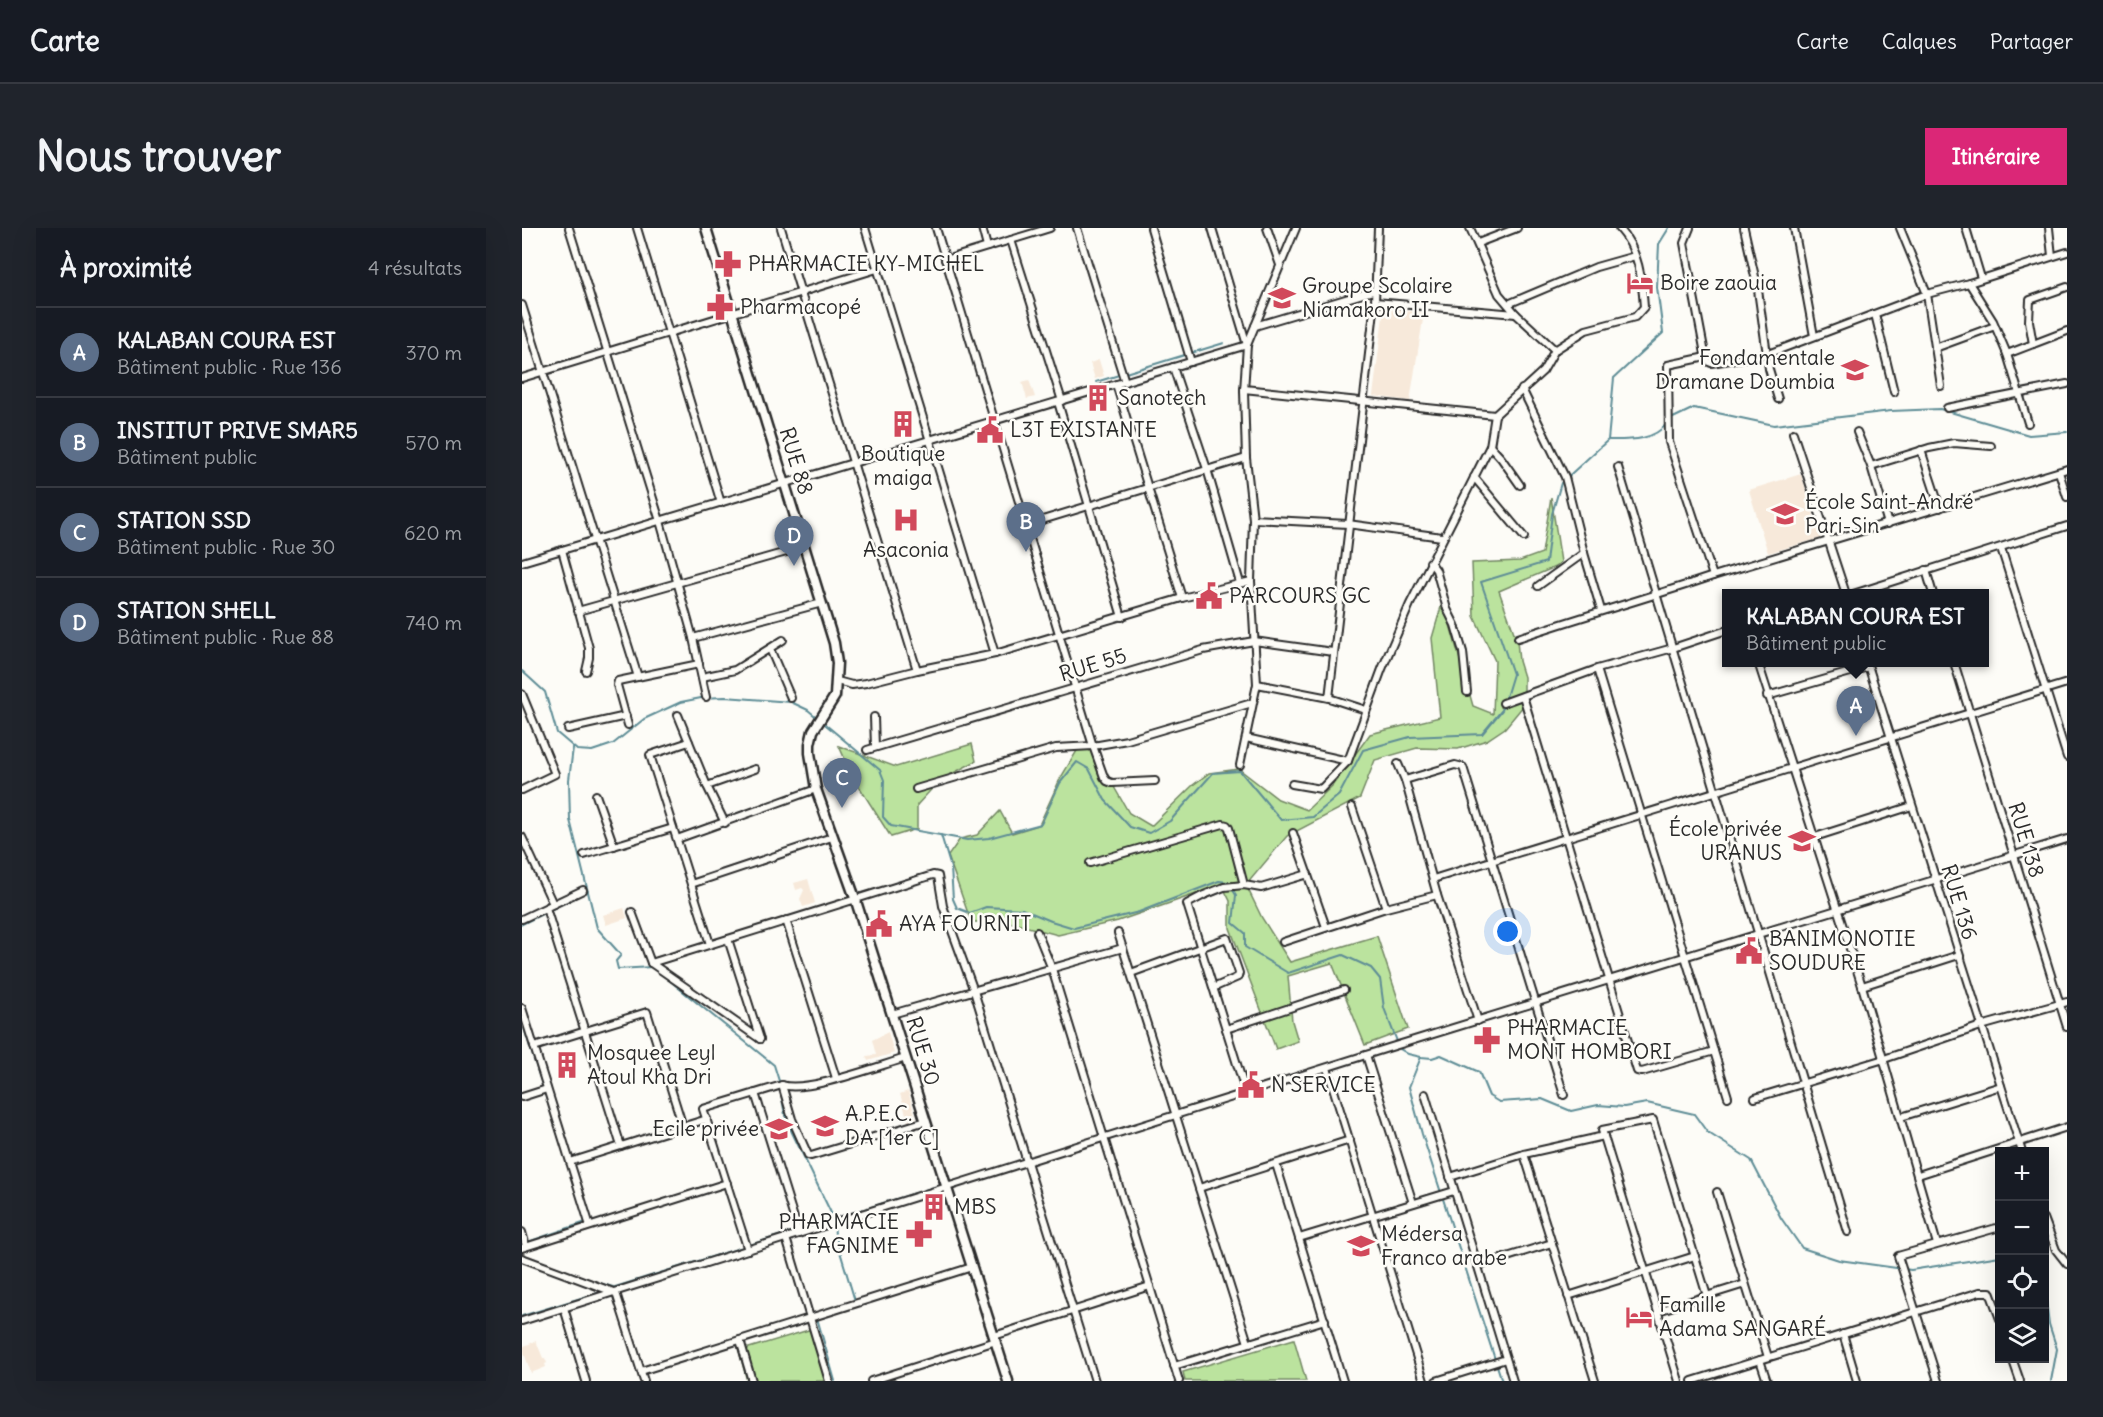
<!DOCTYPE html>
<html lang="fr">
<meta charset="utf-8">
<style>
:root{--surface:#171b24;--page:#20242c;--text:#f1f3f6;--muted:#9ea1a6;--line:#363941;--accent:#db2777}
body{margin:0;font-family:Delius,sans-serif;background:var(--page);color:var(--text)}
.controls{position:absolute;right:18px;bottom:18px;display:grid;overflow:hidden;border-radius:0px;box-shadow:0 6px 24px #0002}
.controls button{width:54px;height:54px;display:grid;place-items:center;padding:0;border:0;border-bottom:2px solid var(--line);background:var(--surface);color:var(--text);font:30px sans-serif}
.you{position:absolute;left:986px;top:704px;width:21px;height:21px;margin:-15px;border:4px solid #fff;border-radius:50%;background:#1a73e8;box-shadow:0 0 0 9px #1a73e833}
.badge{display:grid;place-items:center;width:39px;height:39px;border-radius:50%;background:var(--accent);color:#fff;font-size:20px;font-weight:700}
.pin{position:absolute;translate:-50% -50px;filter:drop-shadow(0 2px 3px #0008)}
.pin::after{content:'';position:absolute;top:32px;width:21px;height:18px;background:inherit;clip-path:polygon(0 0,100% 0,50% 100%)}
.popup{position:absolute;left:1200px;top:361px;width:267px;height:78px;box-sizing:border-box;display:grid;place-content:center;border-radius:0px;background:var(--surface);filter:drop-shadow(0 2px 4px #0005);font-size:20px;white-space:nowrap;color:var(--muted)}
.popup b{font-size:22px;color:var(--text)}
.popup::after{content:'';position:absolute;left:50%;top:100%;margin-left:-12px;border:12px solid transparent;border-top-color:var(--surface)}
.list{margin:0;padding:0;list-style:none}
h2{display:flex;justify-content:space-between;align-items:center;height:78px;margin:0;padding:0 24px;font-size:26px}
h2 small{font-size:20px;font-weight:400;color:var(--muted)}
.list li{display:grid;grid-template-columns:39px 1fr auto;gap:18px;align-items:center;box-sizing:border-box;height:90px;padding:0 24px;border-top:2px solid var(--line)}
.list b{display:block;font-size:22px;white-space:nowrap}
.list p{margin:0;font-size:20px;white-space:nowrap;color:var(--muted)}
.list em{font-size:20px;font-style:normal;color:var(--muted)}
.icon{flex:none;width:33px;height:33px;fill:none;stroke:currentColor;stroke-width:2;stroke-linecap:round;stroke-linejoin:round}
.map{position:relative;flex:none;width:1545px;height:1153px;overflow:hidden;border-radius:0px}
header{display:flex;align-items:center;gap:36px;box-sizing:border-box;height:84px;padding:0 30px;background:var(--surface);border-bottom:2px solid var(--line)}
header strong{font-size:28px}
nav{display:flex;gap:33px;margin-inline-start:auto;font-size:21px}
.intro{display:flex;align-items:center;justify-content:space-between;box-sizing:border-box;height:144px;padding:0 36px}
h1{margin:0;font-size:42px}
.button{padding:15px 27px;border-radius:0px;background:var(--accent);color:#fff;font-size:21px;font-weight:700}
main{display:flex;gap:36px;padding:0 36px}
aside{flex:1;background:var(--surface);border-radius:0px;box-shadow:0 6px 24px #0002}
.map>svg:first-child{display:block}
.built{fill:#f7e9da}
.green{fill:#bbe39e;stroke:#738764;stroke-width:1.5}
.lines{fill:none;stroke-linecap:round;stroke-linejoin:round}
.stream{stroke:#5e8d96;stroke-width:2}
.street-casing{stroke:#2b2b2b;stroke-width:10}
.secondary-casing{stroke:#2b2b2b;stroke-width:13}
.street{stroke:#fdfcf7;stroke-width:6}
.secondary{stroke:#fdfcf7;stroke-width:8}
.labels{text-anchor:middle;stroke-width:5;stroke-linejoin:round;paint-order:stroke}
.poi-label{font-size:21px;fill:#2b2b2b;stroke:#fdfcf7;text-anchor:start}
.street-label{font-size:21px;fill:#2b2b2b;stroke:#fdfcf7}
</style>
<header>
<strong>Carte</strong>
<nav><a>Carte</a><a>Calques</a><a>Partager</a></nav>
</header>
<div class="intro"><h1>Nous trouver</h1><a class="button">Itinéraire</a></div>
<main>
<aside>
<h2>À proximité<small>4 résultats</small></h2>
<ul class="list">
<li><span class="badge" style="background:#5c6f8a">A</span><div><b>KALABAN COURA EST</b><p>Bâtiment public · Rue 136</p></div><em>370 m</em></li>
<li><span class="badge" style="background:#5c6f8a">B</span><div><b>INSTITUT PRIVE SMAR5</b><p>Bâtiment public</p></div><em>570 m</em></li>
<li><span class="badge" style="background:#5c6f8a">C</span><div><b>STATION SSD</b><p>Bâtiment public · Rue 30</p></div><em>620 m</em></li>
<li><span class="badge" style="background:#5c6f8a">D</span><div><b>STATION SHELL</b><p>Bâtiment public · Rue 88</p></div><em>740 m</em></li>
</ul>
</aside>
<div class="map">
<svg width="1545" height="1153" viewBox="0 0 1545 1153">
<rect width="100%" height="100%" fill="#fdfcf7"/>
<filter id="ink" filterUnits="userSpaceOnUse"><feTurbulence type="fractalNoise" baseFrequency=".0167" numOctaves="2"/><feDisplacementMap in="SourceGraphic" scale="12" xChannelSelector="R" yChannelSelector="G"/><feConvolveMatrix kernelMatrix="1 2 1 2 8 2 1 2 1" color-interpolation-filters="sRGB"/></filter>
<g filter="url(#ink)">
<g class="built">
<polygon points="862,80 902,85 888,173 851,168"/>
<polygon points="577,132 582,148 573,151 568,135"/>
<polygon points="507,152 513,169 505,171 500,154"/>
<polygon points="1279,246 1299,310 1246,325 1227,262"/>
<polygon points="286,651 293,675 281,679 278,671 282,662 280,660 274,662 272,655"/>
<polygon points="102,680 105,690 84,697 81,687"/>
<polygon points="366,804 372,825 346,833 344,828 354,827 350,812"/>
<polygon points="386,863 394,890 386,893 378,866"/>
<polygon points="14,1113 21,1130 23,1130 25,1135 23,1136 24,1139 9,1145 0,1119"/>
</g>
<g class="green">
<polygon points="1029,269 1039,334 1033,339 977,363 995,413 997,433 1002,449 1002,477 983,500 965,512 936,521 895,520 853,532 838,570 765,608 724,657 740,690 768,734 855,708 886,801 843,817 810,735 766,748 770,793 776,813 754,821 708,700 708,673 700,657 596,693 536,707 487,694 449,694 426,628 438,611 455,607 478,583 490,605 517,597 538,551 556,521 575,523 588,552 607,585 629,598 671,557 687,545 717,541 756,571 785,582 810,558 848,506 918,489 910,410 921,372 951,478 971,486 973,433 952,388 950,335 998,333 1020,325"/>
<polygon points="450,516 454,533 418,552 395,577 395,601 369,609 331,549 317,518 374,539"/>
<polygon points="290,1101 306,1153 225,1153 217,1123"/>
<polygon points="772,1111 784,1153 663,1153 661,1144"/>
</g>
<g class="lines">
<g class="stream">
<polyline points="574,154 702,115"/>
<polyline points="1149,191 1172,180 1252,197 1369,183 1418,181 1507,207 1545,204"/>
<path d="M1087 212C1108 212 1132 213 1145 195"/>
<polyline points="0,443 23,464 35,505 55,522 70,523 91,516 122,491 159,474 179,470 203,469 269,474 286,482 358,542 362,552 361,589 369,598 445,612 467,610 519,596 538,555 555,534 567,541 583,572 608,599 627,605 648,593 691,545 718,543 759,592 791,589 817,567 841,522 888,509 960,506 980,482 991,446 959,354 1024,334 1030,286 1039,255 1086,212 1092,150 1141,105 1135,59 1137,16 1147,0"/>
<polyline points="51,520 47,552 48,592 75,700 99,727 94,733 96,741 130,739"/>
<polyline points="419,607 429,640 431,671 435,680 448,685 464,679 500,681 529,693 552,700 617,684 697,653 706,654 714,667 711,695 723,705 723,719 766,745 821,727 849,740 858,751 862,780 878,821 886,826 899,829 910,830 919,827 957,844 967,868 977,874 1020,871 1049,883 1076,877 1102,879 1125,875 1172,886 1185,904 1229,932 1259,990 1280,1020 1317,1032 1389,1042 1478,1028"/>
<polyline points="0,696 66,663"/>
<polyline points="137,744 252,837 257,853"/>
<polyline points="0,794 64,994 0,1016"/>
<polyline points="899,829 887,859 900,906 980,1153"/>
<polyline points="258,860 264,892 311,989"/>
<polyline points="312,995 313,1007 333,1073"/>
<polyline points="70,1053 91,1059"/>
<polyline points="1522,1056 1527,1096 1535,1121 1529,1153"/>
<polyline points="90,1060 419,957"/>
<polyline points="0,1088 82,1063"/>
<polyline points="295,1090 313,1153"/>
</g>
<defs>
<g id="street">
<polyline points="47,0 138,293 171,410 184,469"/>
<polyline points="115,0 199,275"/>
<polyline points="259,0 395,442"/>
<polyline points="343,0 473,426"/>
<polyline points="414,0 571,518 582,549 585,553 590,555 633,553"/>
<polyline points="460,0 465,19"/>
<polyline points="555,0 603,154"/>
<polyline points="629,0 669,134"/>
<polyline points="690,0 725,117"/>
<polyline points="745,0 758,37"/>
<polyline points="948,0 977,66 994,86 1033,122"/>
<polyline points="1168,0 1162,15 1184,131 1189,135 1246,126 1405,66 1447,55 1545,24"/>
<polyline points="1222,0 1236,62 1247,141 1256,171"/>
<polyline points="1272,0 1292,108"/>
<polyline points="1378,0 1405,66 1419,158"/>
<polyline points="1444,0 1459,50"/>
<polyline points="1527,0 1530,28"/>
<polyline points="489,12 540,173"/>
<polyline points="956,15 995,0"/>
<polyline points="423,32 528,0"/>
<polyline points="1447,55 1471,93 1485,126 1506,195"/>
<polyline points="853,74 994,86"/>
<polyline points="986,76 1074,39 1113,28"/>
<polyline points="0,77 116,449"/>
<polyline points="1353,86 1372,164"/>
<polyline points="733,98 854,62"/>
<polyline points="1511,116 1507,93 1508,72 1545,59"/>
<polyline points="1413,120 1473,98"/>
<polyline points="1485,126 1545,103"/>
<polyline points="1184,129 1146,137 1147,214 1191,348"/>
<polyline points="651,139 685,241 718,355"/>
<polyline points="0,150 355,41"/>
<polyline points="594,156 660,370"/>
<polyline points="722,161 973,187"/>
<polyline points="1000,161 1043,249 1062,325 1079,382"/>
<polyline points="536,174 600,389"/>
<polyline points="1425,180 1545,156"/>
<polyline points="1335,204 1349,238 1366,296"/>
<polyline points="1271,205 1324,366"/>
<polyline points="968,218 979,230 998,257"/>
<polyline points="1399,222 1418,280"/>
<polyline points="1349,238 1407,220 1432,215 1469,218"/>
<polyline points="1096,239 1326,1004"/>
<polyline points="1537,244 1545,269"/>
<polyline points="952,249 1002,309"/>
<polyline points="731,291 826,296 920,309"/>
<polyline points="504,297 724,230"/>
<polyline points="1479,320 1545,529"/>
<polyline points="40,322 67,420 67,430 64,443"/>
<polyline points="0,334 725,117"/>
<polyline points="908,334 914,342 925,381 933,397 941,424 945,464"/>
<polyline points="1404,342 1411,366"/>
<polyline points="1016,358 1062,325"/>
<polyline points="1331,366 1545,298"/>
<polyline points="56,383 282,319"/>
<polyline points="171,410 300,375"/>
<path d="M996 410C1061 388 1126 370 1191 348L1545 241"/>
<polyline points="248,421 269,470"/>
<polyline points="1236,434 1340,758 1415,1016"/>
<polyline points="1345,434 1500,924"/>
<polyline points="1432,434 1545,799"/>
<polyline points="1075,441 1206,869"/>
<polyline points="180,449 213,442 261,412"/>
<polyline points="315,453 330,457 344,455 395,442 473,426 660,370 729,353"/>
<polyline points="735,456 807,470 844,482"/>
<polyline points="0,466 33,546 0,562"/>
<polyline points="1001,468 1115,843 1120,844 1192,823"/>
<polyline points="1245,468 1346,439"/>
<polyline points="807,470 853,74 856,0"/>
<polyline points="981,475 1075,441 1151,420 1205,402"/>
<polyline points="156,487 185,558 203,595"/>
<polyline points="352,489 353,519"/>
<polyline points="106,497 95,457 96,453 177,436"/>
<polyline points="46,501 104,488"/>
<polyline points="724,510 826,533"/>
<polyline points="167,514 128,527 188,716"/>
<polyline points="345,522 681,422 732,413 811,424"/>
<polyline points="876,536 883,552 933,537 941,539 1042,867"/>
<polyline points="718,537 735,456 729,353 731,291 724,230 722,163 725,117 774,0"/>
<polyline points="883,552 915,667 956,793"/>
<path d="M770 556 799 561 826 533 860 441 888 376 968 218 973 187 1021 143 1033 122 1064 102 1113 89 1122 79C1120 51 1117 22 1097 0"/>
<polyline points="185,558 233,541"/>
<polyline points="394,561 534,520 571,518 605,512 730,475"/>
<polyline points="74,567 92,618"/>
<polyline points="830,579 864,680"/>
<polyline points="771,605 804,699"/>
<polyline points="0,609 31,676"/>
<polyline points="1293,609 1390,578"/>
<polyline points="155,611 294,561"/>
<polyline points="62,627 151,600"/>
<polyline points="568,635 701,596 705,597 707,600 722,657"/>
<polyline points="911,651 1545,455"/>
<polyline points="169,656 310,609"/>
<polyline points="24,680 99,918"/>
<polyline points="110,684 129,735 238,811"/>
<polyline points="0,691 61,662"/>
<polyline points="264,692 314,850"/>
<polyline points="515,704 530,741 657,1153"/>
<polyline points="596,705 726,1115"/>
<polyline points="206,711 238,811"/>
<polyline points="761,714 864,680 915,667"/>
<polyline points="129,735 411,647 416,648 421,678 452,763 573,1153"/>
<polyline points="609,745 705,710 717,745 716,749 691,760"/>
<polyline points="1340,758 1437,727"/>
<polyline points="0,780 68,998"/>
<polyline points="370,786 601,720"/>
<polyline points="704,801 822,762"/>
<polyline points="12,819 125,784 161,899"/>
<polyline points="844,827 891,975"/>
<polyline points="805,840 902,1153"/>
<polyline points="260,857 270,891 286,927 289,928 404,893"/>
<polyline points="233,865 277,1006"/>
<polyline points="724,865 665,676 682,667 702,659 722,657 739,660 786,646"/>
<polyline points="903,866 991,1153"/>
<polyline points="0,869 25,861"/>
<polyline points="1233,870 1362,831 1459,798 1545,774"/>
<polyline points="1379,889 1479,858"/>
<polyline points="1002,926 1073,1153"/>
<polyline points="48,934 185,891"/>
<polyline points="754,936 821,1153"/>
<polyline points="1396,947 1545,899"/>
<polyline points="928,949 1002,926 1082,908"/>
<polyline points="677,960 828,912"/>
<polyline points="1195,964 1246,1129"/>
<polyline points="1522,990 1534,1022 1545,1036"/>
<polyline points="0,1004 4,1018"/>
<polyline points="264,1010 307,1153"/>
<polyline points="777,1010 932,963"/>
<polyline points="0,1020 205,955"/>
<path d="M226 1022 181 881 260 857C285 865 356 838 384 830"/>
<polyline points="0,1030 94,1065 122,1153"/>
<polyline points="956,1038 1030,1015"/>
<polyline points="1046,1068 1173,1028"/>
<polyline points="42,1080 64,1153"/>
<polyline points="1136,1083 1223,1056"/>
<polyline points="0,1093 866,820 1545,611"/>
<polyline points="1321,1106 1335,1153"/>
<polyline points="472,1108 628,1058"/>
<polyline points="218,1112 230,1153"/>
<polyline points="1490,1130 1498,1153"/>
<polyline points="1238,1132 1245,1153"/>
<polyline points="652,1138 803,1092"/>
<polyline points="119,1143 450,1039"/>
<polyline points="349,1153 474,1113"/>
<polyline points="914,1153 984,1131"/>
<polyline points="1157,1153 1080,902 1131,892 1185,1068"/>
<polyline points="1170,1153 1458,1064 1468,1064 1478,1091"/>
<polyline points="1416,1153 1376,1028 1478,999"/>
</g>
<polyline id="secondary" points="184,0 312,415 315,435 313,468 291,503 288,516 288,525 294,561 333,670 486,1153"/>
</defs>
<use href="#street" class="street-casing"/>
<use href="#secondary" class="secondary-casing"/>
<use href="#street" class="street"/>
<use href="#secondary" class="secondary"/>
</g>
</g>
<defs>
<symbol id="pharmacy-bare" viewBox="-9 -9 18 18"><path d="M-2-6h4v4h4v4h-4v4h-4v-4h-4v-4h4Z" fill="#d1495b" stroke="#fdfcf7" stroke-width="2.5" paint-order="stroke"/></symbol>
<symbol id="hotel-bare" viewBox="-9 -9 18 18"><path d="M-6-4.5h1.5V1H6V5H4.5V3h-9V5H-6ZM-4 0a1.8 1.8 0 1 1 3.6 0ZM.5 0V-2.5h3Q6-2.5 6 0Z" fill="#d1495b" stroke="#fdfcf7" stroke-width="2.5" paint-order="stroke"/></symbol>
<symbol id="school-bare" viewBox="-9 -9 18 18"><path d="M0-5L7-2L0 1L-7-2ZM-4 1L0 2.5L4 1V4Q0 6-4 4Z" fill="#d1495b" stroke="#fdfcf7" stroke-width="2.5" paint-order="stroke"/></symbol>
<symbol id="building-bare" viewBox="-9 -9 18 18"><path d="M-4-6H4V6H1V3H-1V6H-4ZM-2.5-4.3h1.7v1.8h-1.7ZM.8-4.3h1.7v1.8H.8ZM-2.5-1h1.7V.8h-1.7ZM.8-1h1.7V.8H.8Z" fill="#d1495b" stroke="#fdfcf7" stroke-width="2.5" paint-order="stroke"/></symbol>
<symbol id="civic-bare" viewBox="-9 -9 18 18"><path d="M-.6-6.5H3V-4.5H.6V-3L4-1V1h2V6H-6V1h2V-1L-.6-3ZM-1.2 2.5V6h2.4V2.5Z" fill="#d1495b" stroke="#fdfcf7" stroke-width="2.5" paint-order="stroke"/></symbol>
<symbol id="hospital-bare" viewBox="-9 -9 18 18"><path d="M-5-5h3v3.5h4V-5h3V5h-3V1.5h-4V5h-3Z" fill="#d1495b" stroke="#fdfcf7" stroke-width="2.5" paint-order="stroke"/></symbol>
</defs>
<g fill-rule="evenodd">
<use href="#pharmacy-bare" x="187" y="17" width="38" height="38"/>
<use href="#hotel-bare" x="1099" y="36" width="38" height="38"/>
<use href="#school-bare" x="741" y="51" width="38" height="38"/>
<use href="#pharmacy-bare" x="179" y="60" width="38" height="38"/>
<use href="#school-bare" x="1314" y="123" width="38" height="38"/>
<use href="#building-bare" x="557" y="151" width="38" height="38"/>
<use href="#building-bare" x="362" y="177" width="38" height="38"/>
<use href="#civic-bare" x="449" y="183" width="38" height="38"/>
<use href="#school-bare" x="1244" y="267" width="38" height="38"/>
<use href="#hospital-bare" x="365" y="273" width="38" height="38"/>
<use href="#civic-bare" x="668" y="349" width="38" height="38"/>
<use href="#school-bare" x="1261" y="594" width="38" height="38"/>
<use href="#civic-bare" x="338" y="677" width="38" height="38"/>
<use href="#civic-bare" x="1208" y="704" width="38" height="38"/>
<use href="#pharmacy-bare" x="946" y="793" width="38" height="38"/>
<use href="#building-bare" x="26" y="818" width="38" height="38"/>
<use href="#civic-bare" x="710" y="838" width="38" height="38"/>
<use href="#school-bare" x="284" y="879" width="38" height="38"/>
<use href="#school-bare" x="238" y="882" width="38" height="38"/>
<use href="#building-bare" x="393" y="960" width="38" height="38"/>
<use href="#pharmacy-bare" x="378" y="987" width="38" height="38"/>
<use href="#school-bare" x="820" y="999" width="38" height="38"/>
<use href="#hotel-bare" x="1098" y="1070" width="38" height="38"/>
</g>
<g class="labels">
<g class="poi-label">
<text x="226" y="43">PHARMACIE KY-MICHEL</text>
<text x="1138" y="62">Boire zaouia</text>
<text x="780" y="65">Groupe Scolaire<tspan x="780" dy="24">Niamakoro II</tspan></text>
<text x="218" y="86">Pharmacopé</text>
<text x="1313" y="137" text-anchor="end">Fondamentale<tspan x="1313" dy="24">Dramane Doumbia</tspan></text>
<text x="596" y="177">Sanotech</text>
<text x="488" y="209">L3T EXISTANTE</text>
<text x="381" y="233" text-anchor="middle">Boutique<tspan x="381" dy="24">maiga</tspan></text>
<text x="1283" y="281">École Saint-André<tspan x="1283" dy="24">Pari-Sin</tspan></text>
<text x="384" y="329" text-anchor="middle">Asaconia</text>
<text x="707" y="375">PARCOURS GC</text>
<text x="1260" y="608" text-anchor="end">École privée<tspan x="1260" dy="24">URANUS</tspan></text>
<text x="377" y="703">AYA FOURNIT</text>
<text x="1247" y="718">BANIMONOTIE<tspan x="1247" dy="24">SOUDURE</tspan></text>
<text x="985" y="807">PHARMACIE<tspan x="985" dy="24">MONT HOMBORI</tspan></text>
<text x="65" y="832">Mosquee Leyl<tspan x="65" dy="24">Atoul Kha Dri</tspan></text>
<text x="749" y="864">N SERVICE</text>
<text x="323" y="893">A.P.E.C.<tspan x="323" dy="24">DA [1er C]</tspan></text>
<text x="237" y="908" text-anchor="end">Ecile privée</text>
<text x="432" y="986">MBS</text>
<text x="377" y="1001" text-anchor="end">PHARMACIE<tspan x="377" dy="24">FAGNIME</tspan></text>
<text x="859" y="1013">Médersa<tspan x="859" dy="24">Franco arabe</tspan></text>
<text x="1137" y="1084">Famille<tspan x="1137" dy="24">Adama SANGARÉ</tspan></text>
</g>
<g class="street-label">
<text transform="translate(274 233) rotate(73)" y="7">RUE 88</text>
<text transform="translate(571 437) rotate(-17)" y="7">RUE 55</text>
<text transform="translate(1504 612) rotate(73)" y="7">RUE 138</text>
<text transform="translate(1437 674) rotate(73)" y="7">RUE 136</text>
<text transform="translate(401 823) rotate(73)" y="7">RUE 30</text>
</g>
</g>
</svg>
<div class="controls">
<button>+</button>
<button>−</button>
<button><svg class="icon" aria-label="locate" viewBox="0 0 24 24"><circle cx="12" cy="12" r="6"/><path d="M12 2v4M12 18v4M2 12h4M18 12h4"/></svg></button>
<button><svg class="icon" aria-label="layers" viewBox="0 0 24 24"><path d="M12 4l9 5-9 5-9-5zM3 14l9 5 9-5"/></svg></button>
</div>
<div class="you"></div>
<div class="pin badge" style="left:1334px;top:508px;background:#5c6f8a">A</div>
<div class="popup"><b>KALABAN COURA EST</b>Bâtiment public</div>
<div class="pin badge" style="left:504px;top:324px;background:#5c6f8a">B</div>
<div class="pin badge" style="left:320px;top:580px;background:#5c6f8a">C</div>
<div class="pin badge" style="left:272px;top:338px;background:#5c6f8a">D</div>
</div>
</main>
